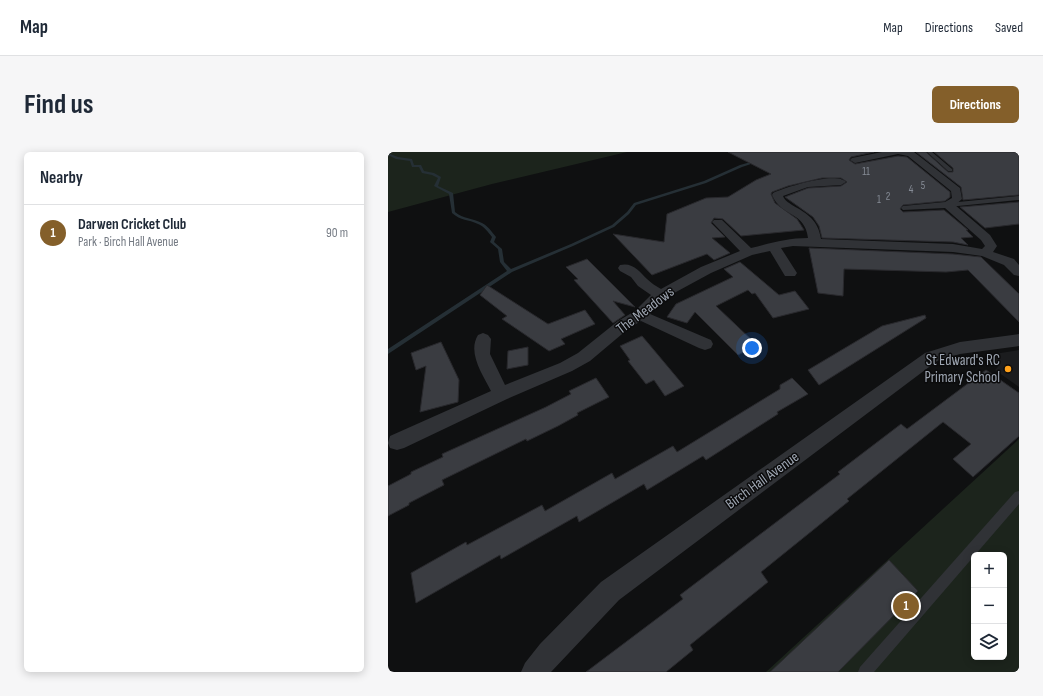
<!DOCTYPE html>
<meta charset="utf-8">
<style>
:root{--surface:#fff;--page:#f6f6f7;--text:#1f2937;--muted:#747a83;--line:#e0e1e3;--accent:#845f2a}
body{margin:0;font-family:"Sofia Sans Condensed",sans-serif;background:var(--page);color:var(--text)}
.controls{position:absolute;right:12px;bottom:12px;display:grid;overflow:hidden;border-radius:6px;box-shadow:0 2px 10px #0003}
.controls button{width:36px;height:36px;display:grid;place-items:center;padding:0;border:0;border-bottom:1px solid var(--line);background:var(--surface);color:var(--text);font:20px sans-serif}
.you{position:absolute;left:364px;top:196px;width:14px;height:14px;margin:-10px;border:3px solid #fff;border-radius:50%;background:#1a73e8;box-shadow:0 0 0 6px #1a73e833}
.badge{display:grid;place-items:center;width:26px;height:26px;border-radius:50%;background:var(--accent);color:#fff;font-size:13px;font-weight:700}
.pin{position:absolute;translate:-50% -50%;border:2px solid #fff;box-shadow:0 1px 4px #0006}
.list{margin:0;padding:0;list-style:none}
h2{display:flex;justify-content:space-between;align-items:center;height:52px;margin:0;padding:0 16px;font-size:17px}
h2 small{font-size:13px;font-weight:400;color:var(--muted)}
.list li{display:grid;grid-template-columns:26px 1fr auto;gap:12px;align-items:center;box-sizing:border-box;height:56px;padding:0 16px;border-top:1px solid var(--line)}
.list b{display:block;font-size:15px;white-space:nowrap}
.list p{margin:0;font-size:13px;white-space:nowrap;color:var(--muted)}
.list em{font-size:13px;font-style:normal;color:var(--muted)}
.icon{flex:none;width:22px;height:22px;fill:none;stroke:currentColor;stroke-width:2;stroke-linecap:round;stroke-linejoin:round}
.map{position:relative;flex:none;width:631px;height:520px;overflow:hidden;border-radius:6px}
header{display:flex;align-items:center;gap:24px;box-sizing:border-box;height:56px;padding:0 20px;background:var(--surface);border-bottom:1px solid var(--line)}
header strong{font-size:19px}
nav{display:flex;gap:22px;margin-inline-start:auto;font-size:14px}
.intro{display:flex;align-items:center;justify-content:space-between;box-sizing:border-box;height:96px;padding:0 24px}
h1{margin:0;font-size:28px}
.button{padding:10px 18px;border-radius:6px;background:var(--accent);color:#fff;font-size:14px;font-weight:700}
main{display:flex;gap:24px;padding:0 24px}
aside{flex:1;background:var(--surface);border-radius:6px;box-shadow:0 2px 10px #0003}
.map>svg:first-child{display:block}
.built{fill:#1b1c1e}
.green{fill:#1c241c;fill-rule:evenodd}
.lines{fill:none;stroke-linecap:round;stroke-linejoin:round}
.stream{fill:#252f35;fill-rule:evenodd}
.building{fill:#3a3c41;stroke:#29292d}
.lane{fill:#303236;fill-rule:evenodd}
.street{fill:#303236;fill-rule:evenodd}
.poi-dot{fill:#ffa11a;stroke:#0b0b0c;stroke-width:1.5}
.labels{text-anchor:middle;stroke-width:3;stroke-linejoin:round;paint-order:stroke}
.far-number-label{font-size:11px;fill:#868c96}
.street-label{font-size:15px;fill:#9fa7b3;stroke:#0b0b0c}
.poi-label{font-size:15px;fill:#9fa7b3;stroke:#0b0b0c;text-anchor:end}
</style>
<header>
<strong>Map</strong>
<nav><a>Map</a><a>Directions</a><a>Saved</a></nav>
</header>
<div class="intro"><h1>Find us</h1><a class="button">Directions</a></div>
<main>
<aside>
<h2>Nearby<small></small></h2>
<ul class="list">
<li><span class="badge">1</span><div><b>Darwen Cricket Club</b><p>Park · Birch Hall Avenue</p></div><em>90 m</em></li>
</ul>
</aside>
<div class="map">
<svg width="631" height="520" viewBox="0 0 631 520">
<rect width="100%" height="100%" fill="#0f1011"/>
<polygon class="built" points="631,198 631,235 607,218 610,215 600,203"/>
<g class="green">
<polygon points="0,0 239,0 104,32 0,60"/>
<path d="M631 287V520H378ZM586 403H616V505H586Z"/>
</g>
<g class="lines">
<path class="stream" d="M0 1 10 5 24 7 26 13H33L36 19 46 21 53 25 50 34 65 41 67 60C75 67 85 66 94 71 100 74 104 80 108 85L106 90 114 97 116 110 123 117 183 92 224 73 239 60 246 51 316 29 352 13 370 8 372 9 354 15 318 31 248 53 241 62 226 75 185 94 124 120 0 202V197L119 119 112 110 110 97 102 90 104 85C100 80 96 74 90 72 80 67 73 69 64 61L61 42 46 34 50 26 44 23 34 21 31 15H24L22 9 8 7 0 3Z"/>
</g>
<g class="building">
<polygon points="340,0 486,0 463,5 461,8 467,12 510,4 519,5 562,40 562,45 557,49 515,53 512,57 515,60 556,58 580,78 578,78 585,85 573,86 580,93 565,90 434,86 431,74 425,65 397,45 420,36 453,34 459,30 453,26 434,26 400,34 384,40 383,42 387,51 409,67 416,78 353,84 335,67 326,66 323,71 337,85 324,86 342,101 326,108 319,102 264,123 225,82 276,90 279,62 318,46 340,45 368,28 383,22"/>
<polygon points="528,0 538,0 560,20 565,20 565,16 546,0 631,0 631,43 575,48 573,35"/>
<polygon points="631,50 631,72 597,76 572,55"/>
<polygon points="421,96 565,102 593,105 631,142 631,170 580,118 558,120 456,117 455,144 430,141"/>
<polygon points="199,107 247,155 225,149 237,163 225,171 186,128 190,127 178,115"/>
<polygon points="352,110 391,143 407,139 421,157 385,166 367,141 364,142 360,138 328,154 369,193 350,203 307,160 299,171 279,165 288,152 345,125 336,117"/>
<polygon points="99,133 160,172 197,158 207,172 173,187 177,192 161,199 114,167 119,164 92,143"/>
<polygon points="537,163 538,166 431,233 420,218 494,174"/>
<polygon points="254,184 260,191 296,234 277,244 266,228 258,232 240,209 242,208 232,194"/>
<polygon points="53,190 71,228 70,250 32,260 38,214 28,218 23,201"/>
<polygon points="140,195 140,213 119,217 120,199"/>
<polygon points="598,218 631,241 631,284 585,325 565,307 583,292 555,270 459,347 461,349 373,420 380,430 302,493 305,498 278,520 198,520 295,447 292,443 424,343 452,322 450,320 513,272 519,277"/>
<polygon points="208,226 221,245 189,261 190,263 170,274 139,289 138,287 54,328 56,333 21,351 21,353 0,364 0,334 23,322 23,320 55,305 54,302 158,255 183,242 181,239"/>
<polygon points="404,226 420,242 389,260 390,262 318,308 315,304 259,338 256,332 191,370 189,364 113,407 112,403 28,451 23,421 78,390 79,393 154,353 157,359 224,321 227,327 285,294 289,300 392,237 392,233"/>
<polygon points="501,408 530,439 450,520 382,520"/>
</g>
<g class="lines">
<g class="lane">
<polygon points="539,0 544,0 564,17 564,19 560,19"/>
<polygon points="631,44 631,48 560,55 557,53 560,51"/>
<polygon points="631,339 631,352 486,520 470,520 472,515 627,340"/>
</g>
<g class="street">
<path d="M494 0H526L572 36 574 47 567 53 602 83 609 94 605 100 626 107 631 113V124L626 123 616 113 594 104 565 100 405 94 393 96 409 121 407 124H397L382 99 364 103 323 121 277 146 262 162 323 188 325 192 323 196 317 198 311 196 253 169 240 177 202 209 184 219 119 247 16 296 9 298 2 296 0 291 2 284 103 239C95 223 79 201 90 183L95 181 100 183 103 187 102 202 117 233 172 211 190 201 230 169 247 159 263 143 250 134 243 125 232 119 230 116 232 113C245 110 252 120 259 127 263 131 268 134 273 137L313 115 352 99 326 72 324 70 326 68H334L363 96C383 91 399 86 420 86 417 59 393 65 384 43L385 41C398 35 448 19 458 30L453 33 420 35 395 44C397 49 400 50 404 53 420 62 430 68 433 87L565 92 594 97 597 94 593 88 557 56 515 58 513 56 515 54 557 50 564 46 563 39 520 4 510 2 467 11 462 8 464 6Z"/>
<polygon points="631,182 631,194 572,202 549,209 231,448 163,520 133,520 137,511 152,492 213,430 537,201 572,190"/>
</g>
</g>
<circle class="poi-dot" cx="620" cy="217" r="4"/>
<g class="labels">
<g class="far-number-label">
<text x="478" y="23">11</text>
<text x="535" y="37">5</text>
<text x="523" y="41">4</text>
<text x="500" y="48">2</text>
<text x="491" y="51">1</text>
</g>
<g class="street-label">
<text transform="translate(257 158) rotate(-37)" y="5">The Meadows</text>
<text transform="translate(374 328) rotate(-36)" y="5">Birch Hall Avenue</text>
</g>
<g class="poi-label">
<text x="612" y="213">St Edward's RC<tspan x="612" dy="17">Primary School</tspan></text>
</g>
</g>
</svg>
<div class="controls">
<button>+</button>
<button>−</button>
<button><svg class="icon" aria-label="layers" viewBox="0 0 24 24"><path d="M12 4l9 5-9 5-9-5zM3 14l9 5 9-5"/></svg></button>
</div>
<div class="you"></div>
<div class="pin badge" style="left:518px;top:454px">1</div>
</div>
</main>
